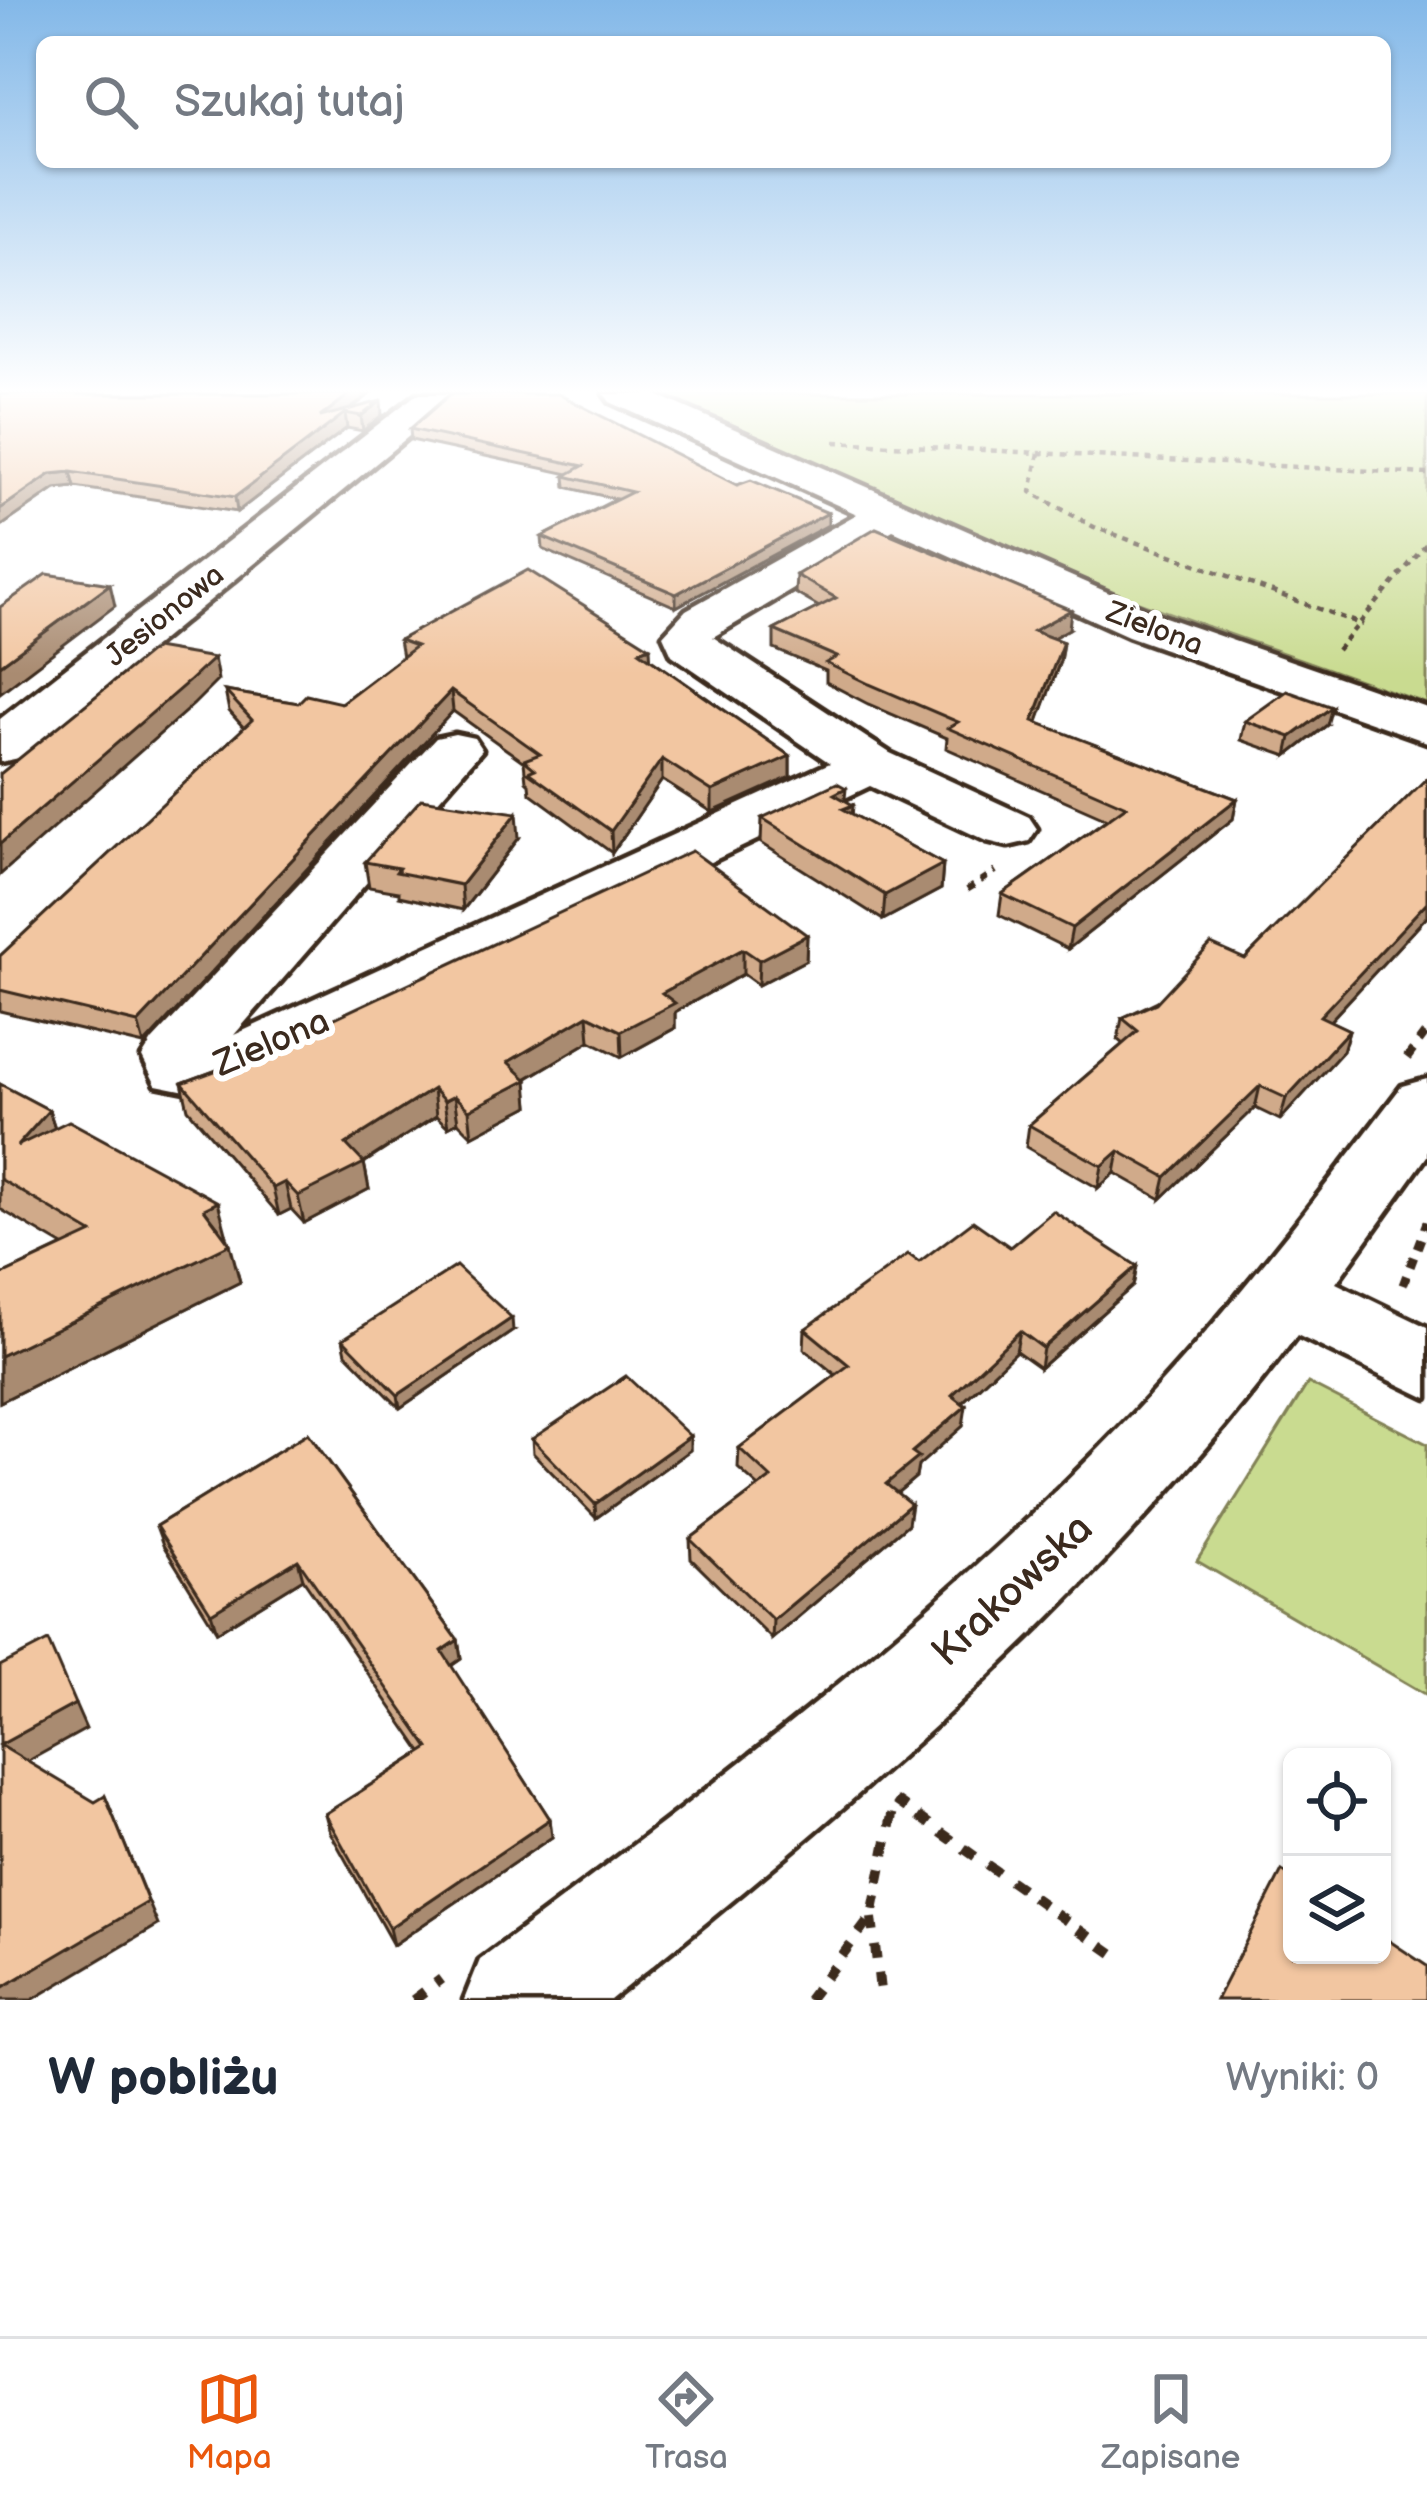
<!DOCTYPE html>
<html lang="pl">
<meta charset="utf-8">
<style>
:root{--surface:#fff;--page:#f6f6f7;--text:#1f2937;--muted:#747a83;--line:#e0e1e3;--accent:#ea580c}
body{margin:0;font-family:"Balsamiq Sans",sans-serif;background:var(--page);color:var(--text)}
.controls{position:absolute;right:36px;bottom:36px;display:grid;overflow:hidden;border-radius:18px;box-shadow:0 3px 9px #0004}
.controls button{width:108px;height:108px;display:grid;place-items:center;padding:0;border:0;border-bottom:3px solid var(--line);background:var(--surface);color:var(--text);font:60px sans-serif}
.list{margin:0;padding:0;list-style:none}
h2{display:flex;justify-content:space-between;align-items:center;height:156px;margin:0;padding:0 48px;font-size:51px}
h2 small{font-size:39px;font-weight:400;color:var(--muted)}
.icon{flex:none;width:66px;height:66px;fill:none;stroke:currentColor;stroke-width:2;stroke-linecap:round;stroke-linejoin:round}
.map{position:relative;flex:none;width:1427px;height:2000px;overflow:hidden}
.search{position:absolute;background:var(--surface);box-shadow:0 3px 9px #0004;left:36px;right:36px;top:36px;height:132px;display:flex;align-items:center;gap:30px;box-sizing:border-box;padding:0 42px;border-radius:18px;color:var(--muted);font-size:45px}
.sheet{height:336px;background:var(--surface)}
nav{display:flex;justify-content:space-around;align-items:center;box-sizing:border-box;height:168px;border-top:3px solid var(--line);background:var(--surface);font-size:33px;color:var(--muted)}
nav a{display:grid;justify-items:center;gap:6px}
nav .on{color:var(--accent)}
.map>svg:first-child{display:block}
.green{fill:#c9db90;stroke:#828257;stroke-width:3}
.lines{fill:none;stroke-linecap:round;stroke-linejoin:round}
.minor-casing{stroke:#3b2a1e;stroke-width:9}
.path-far3{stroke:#3b2a1e;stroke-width:4.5;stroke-dasharray:6 6;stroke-linecap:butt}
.path-far2{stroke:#3b2a1e;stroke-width:6;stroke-dasharray:8 8;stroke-linecap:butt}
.path-far1{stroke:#3b2a1e;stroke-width:9;stroke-dasharray:10 10;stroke-linecap:butt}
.path{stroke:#3b2a1e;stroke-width:10;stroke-dasharray:14 14;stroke-linecap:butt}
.minor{fill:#fff;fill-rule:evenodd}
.wall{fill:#d0aa8a;stroke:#3b2a1e;stroke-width:3}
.shaded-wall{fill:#a98b71;stroke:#3b2a1e;stroke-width:3}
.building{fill:#f2c6a1;stroke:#3b2a1e;stroke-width:3}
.labels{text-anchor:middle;stroke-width:12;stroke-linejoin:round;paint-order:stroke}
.far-street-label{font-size:30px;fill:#3b2a1e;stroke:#fff}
.street-label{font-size:36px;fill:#3b2a1e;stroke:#fff}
.near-street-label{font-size:42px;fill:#3b2a1e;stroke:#fff}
</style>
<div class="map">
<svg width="1427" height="2000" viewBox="0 0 1427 2000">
<rect width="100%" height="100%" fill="#fff"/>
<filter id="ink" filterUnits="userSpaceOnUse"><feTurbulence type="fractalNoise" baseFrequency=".00833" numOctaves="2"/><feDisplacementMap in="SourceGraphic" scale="24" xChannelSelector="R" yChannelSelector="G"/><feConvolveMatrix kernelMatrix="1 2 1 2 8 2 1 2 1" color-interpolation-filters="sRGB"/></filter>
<g filter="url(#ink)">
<g class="green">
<polygon points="656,394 1427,394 1427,704 1093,586"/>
<polygon points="1308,1383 1427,1444 1427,1695 1197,1561"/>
</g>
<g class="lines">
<defs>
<g id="minor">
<polygon points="417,394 460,394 19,758 0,762 0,719"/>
<polygon points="604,394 655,394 1162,616 1427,708 1427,742 1128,636 893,530 713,637 890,753 1029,817 1037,829 1029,841 1008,846 987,841 870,786 251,1081 206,1095 156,1085 142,1057 152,1041 436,738 455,734 474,738 482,750 234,1035 830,763 672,655 663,635 686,610 857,514 610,402"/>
<path d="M1427 1079V1156L1336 1283 1427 1327V1398L1297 1335C1113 1580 880 1783 642 1974L610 2000H464L480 1960C706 1792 935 1621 1130 1417 1228 1313 1315 1200 1402 1086Z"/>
</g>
</defs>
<use href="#minor" class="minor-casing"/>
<g class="path-far3">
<polyline points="835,442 1427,474"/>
<polyline points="1039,453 1031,492 1094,527 1363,625"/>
<polyline points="1337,650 1427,543"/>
</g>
<polyline class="path-far2" points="967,890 996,871"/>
<g class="path-far1">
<polyline points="1407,1058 1427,1031"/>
<polyline points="1403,1285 1427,1222"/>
</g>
<g class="path">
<polyline points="872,1918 881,2000"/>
<polyline points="413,2000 441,1979"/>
<polyline points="808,2000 872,1916 895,1800 1121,1959"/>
</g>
<use href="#minor" class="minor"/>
</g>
<g class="wall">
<polygon points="0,394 370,394 351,409 382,415 363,431 347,428 237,512 75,487 55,489 0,527"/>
<polygon points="410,429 737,485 828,513 828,525 676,607 543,549 542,537 616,499 566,487 565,476 569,474 411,440"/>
<polygon points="796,575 1069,629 1052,638 1063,642 1060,661 1037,723 1237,799 1233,819 1068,949 999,915 1002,894 1107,819 946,748 947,738 868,704 826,682 826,671 774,649 774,630 819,607 795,593"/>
<polygon points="399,640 651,659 790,756 790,777 712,812 662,780 612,853 530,793 529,784 526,781 524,762 453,711 144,1045 0,1011 0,956 244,728 229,711 225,691 298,703 341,703 402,657"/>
<polygon points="1245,721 1327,725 1287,756 1241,740"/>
<polygon points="1427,778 1427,916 1330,1021 1349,1030 1343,1051 1280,1120 1255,1108 1161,1199 1115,1173 1098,1188 1026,1147 1029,1125 1123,1044 1118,1040 1122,1018 1245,959"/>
<polygon points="853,805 852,814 943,864 941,889 883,920 761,843 762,818"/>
<polygon points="519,838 463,910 399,896 399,892 369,887 365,862"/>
<polygon points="807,935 806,960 758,985 743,974 675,1012 675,1028 622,1057 590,1041 526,1079 529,1106 472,1136 458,1122 448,1127 436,1116 364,1163 369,1189 304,1223 291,1209 279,1215 188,1109 182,1083 247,1059"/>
<polygon points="0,1084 49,1110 55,1128 228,1240 240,1282 0,1402 0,1276 63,1246 0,1209"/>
<polygon points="1010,1247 1137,1266 1133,1286 1040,1368 1016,1351 962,1403 963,1426 918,1466 916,1477 897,1493 908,1524 772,1639 691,1559 690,1539 759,1487 738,1468 739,1448 836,1375 804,1349 805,1329 919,1262"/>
<polygon points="513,1331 400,1408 346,1353 343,1339"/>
<polygon points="308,1433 458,1640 461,1659 451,1666 550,1819 552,1837 393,1945 330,1832 325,1814 422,1752 303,1579 217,1632 163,1545 156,1526"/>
<polygon points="690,1436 690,1450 596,1518 533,1453 532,1439"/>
</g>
<g class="shaded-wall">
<polygon points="350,394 370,394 343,415 345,413 347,428 237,512 235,497 320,417"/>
<polygon points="381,401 382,415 363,431 361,416"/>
<polygon points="71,472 75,487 55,489 0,527 0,509 51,474"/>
<polygon points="828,513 828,525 676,607 676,594"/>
<polygon points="110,584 115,606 0,693 0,665"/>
<polygon points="1071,610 1069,629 1031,650 1033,631"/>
<polygon points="1063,642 1060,661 1031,741 1033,721"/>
<polygon points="650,647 651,667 639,651"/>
<polygon points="214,658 218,680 193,705 0,875 0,844"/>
<polygon points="451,691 453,711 144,1045 138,1023"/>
<polygon points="1332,707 1327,725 1287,756 1291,737"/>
<polygon points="790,756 790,777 712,812 712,791"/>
<polygon points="662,759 662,780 612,853 611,831"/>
<polygon points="846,788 844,809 853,805 851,829 834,794"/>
<polygon points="1237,799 1233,819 1068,949 1072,928"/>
<polygon points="517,813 519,838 463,910 461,885"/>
<polygon points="943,864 941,889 883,920 885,895"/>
<polygon points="1427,902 1427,916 1314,1038 1320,1016"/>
<polygon points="807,935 806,960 758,985 759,960"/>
<polygon points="743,949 743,974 675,1012 675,1028 622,1057 621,1031 662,993"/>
<polygon points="588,1015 590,1041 510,1088 508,1062"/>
<polygon points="1349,1030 1343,1051 1280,1120 1286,1098"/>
<polygon points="527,1080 529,1106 472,1136 469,1110"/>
<polygon points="1260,1086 1255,1108 1161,1199 1166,1177"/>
<polygon points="433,1089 436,1116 361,1164 364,1163 369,1189 304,1223 298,1196 346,1144"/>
<polygon points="454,1096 458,1122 448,1127 444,1101"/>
<polygon points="49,1110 61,1148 17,1146"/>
<polygon points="1119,1151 1115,1173 1098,1188 1102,1166"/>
<polygon points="285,1182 291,1209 279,1215 273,1188"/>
<polygon points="218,1202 228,1240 204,1209"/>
<polygon points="230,1244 240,1282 0,1402 0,1356"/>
<polygon points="1137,1266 1133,1286 1040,1368 1043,1348"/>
<polygon points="512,1318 513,1331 400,1408 398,1395"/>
<polygon points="1020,1331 1016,1351 949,1415 952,1395"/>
<polygon points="966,1406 963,1426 918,1466 916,1477 884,1504 886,1484 912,1452"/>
<polygon points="690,1436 690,1450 596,1518 595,1504"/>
<polygon points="911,1504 908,1524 772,1639 773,1620"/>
<polygon points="298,1560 303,1579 217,1632 211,1613"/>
<polygon points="458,1640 461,1659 445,1670 442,1651"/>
<polygon points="75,1704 86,1729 12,1770 0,1745"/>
<polygon points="105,1796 158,1925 32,2000 0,2000 0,1989"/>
<polygon points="550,1819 552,1837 393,1945 389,1928"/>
</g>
<g class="building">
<polygon points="0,394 350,394 320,417 381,401 361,416 345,413 235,497 71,472 51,474 0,509"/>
<polygon points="450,394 558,394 737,485 751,480 828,513 676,594 542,537 632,492 565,476 583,466 410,429"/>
<polygon points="876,528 1071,610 1033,631 1063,642 1033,721 1237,799 1072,928 1002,894 1126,806 948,728 958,722 869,684 826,663 837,657 774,630 836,598 796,575"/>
<polygon points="528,570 650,647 639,651 790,756 712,791 662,759 611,831 528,772 535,769 524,760 540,754 451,691 138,1023 0,990 0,956 252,720 225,691 298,703 306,695 341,703 416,646 399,640"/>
<polygon points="47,574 110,584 0,665 0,607"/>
<polygon points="155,648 214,658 188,682 0,844 0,774"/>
<polygon points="1287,691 1332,707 1291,737 1245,721"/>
<polygon points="1427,778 1427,902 1320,1016 1349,1030 1286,1098 1260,1086 1166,1177 1119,1151 1102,1166 1029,1125 1138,1031 1122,1018 1156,1003 1211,944 1245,959"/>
<polygon points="837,783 846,788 834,794 853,805 843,809 943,864 885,895 762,818"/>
<polygon points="421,799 517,813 461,885 396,872 399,868 365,862"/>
<polygon points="692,851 807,935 759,960 743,949 662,993 675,1003 621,1031 588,1015 508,1062 527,1080 469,1110 454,1096 444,1101 433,1089 346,1144 364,1163 298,1196 285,1182 273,1188 182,1083 247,1059"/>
<polygon points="0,1084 49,1110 17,1146 69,1121 218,1202 204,1209 230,1244 0,1356 0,1276 92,1233 0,1179"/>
<polygon points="1053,1211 1137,1266 1043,1348 1020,1331 952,1395 966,1406 912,1452 919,1457 886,1484 911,1504 773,1620 690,1539 771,1478 739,1448 849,1365 805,1329 908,1254 919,1262 973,1221 1010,1247"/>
<polygon points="456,1266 512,1318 398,1395 343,1339"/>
<polygon points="626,1376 690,1436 595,1504 532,1439"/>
<polygon points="308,1433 458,1640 442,1651 550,1819 389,1928 325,1814 429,1748 298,1560 211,1613 156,1526"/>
<polygon points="48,1641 75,1704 0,1745 95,1802 105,1796 148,1902 0,1989 0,1666"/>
<polygon points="1282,1871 1292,1878 1292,1955 1382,1955 1382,1936 1427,1966 1427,2000 1216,2000"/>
</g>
</g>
<linearGradient id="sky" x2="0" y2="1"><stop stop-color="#83b8e8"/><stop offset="0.58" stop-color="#fff"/><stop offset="1" stop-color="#fff" stop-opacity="0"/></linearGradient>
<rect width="1427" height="674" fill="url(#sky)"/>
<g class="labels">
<g class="far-street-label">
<text transform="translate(164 615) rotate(-39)" y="10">Jesionowa</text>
<text transform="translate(1155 628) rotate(21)" y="10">Zielona</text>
</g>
<g class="street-label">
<text transform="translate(271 1041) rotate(-23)" y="13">Zielona</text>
</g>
<g class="near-street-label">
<text transform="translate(1011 1589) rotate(-43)" y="15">Krakowska</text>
</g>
</g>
</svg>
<div class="controls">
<button><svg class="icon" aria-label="locate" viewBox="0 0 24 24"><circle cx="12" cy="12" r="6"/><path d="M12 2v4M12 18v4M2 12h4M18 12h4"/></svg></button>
<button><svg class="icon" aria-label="layers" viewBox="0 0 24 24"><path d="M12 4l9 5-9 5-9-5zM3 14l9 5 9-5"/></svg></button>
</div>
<div class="search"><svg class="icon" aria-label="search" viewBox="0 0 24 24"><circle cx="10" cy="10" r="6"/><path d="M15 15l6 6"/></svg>Szukaj tutaj</div>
</div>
<section class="sheet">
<h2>W pobliżu<small>Wyniki: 0</small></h2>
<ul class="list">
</ul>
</section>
<nav>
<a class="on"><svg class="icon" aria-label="map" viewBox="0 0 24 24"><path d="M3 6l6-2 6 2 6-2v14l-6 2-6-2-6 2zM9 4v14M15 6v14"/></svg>Mapa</a>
<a><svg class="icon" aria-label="directions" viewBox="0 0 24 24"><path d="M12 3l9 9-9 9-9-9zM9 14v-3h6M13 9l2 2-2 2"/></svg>Trasa</a>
<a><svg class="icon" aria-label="saved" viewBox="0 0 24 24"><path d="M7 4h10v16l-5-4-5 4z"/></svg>Zapisane</a>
</nav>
